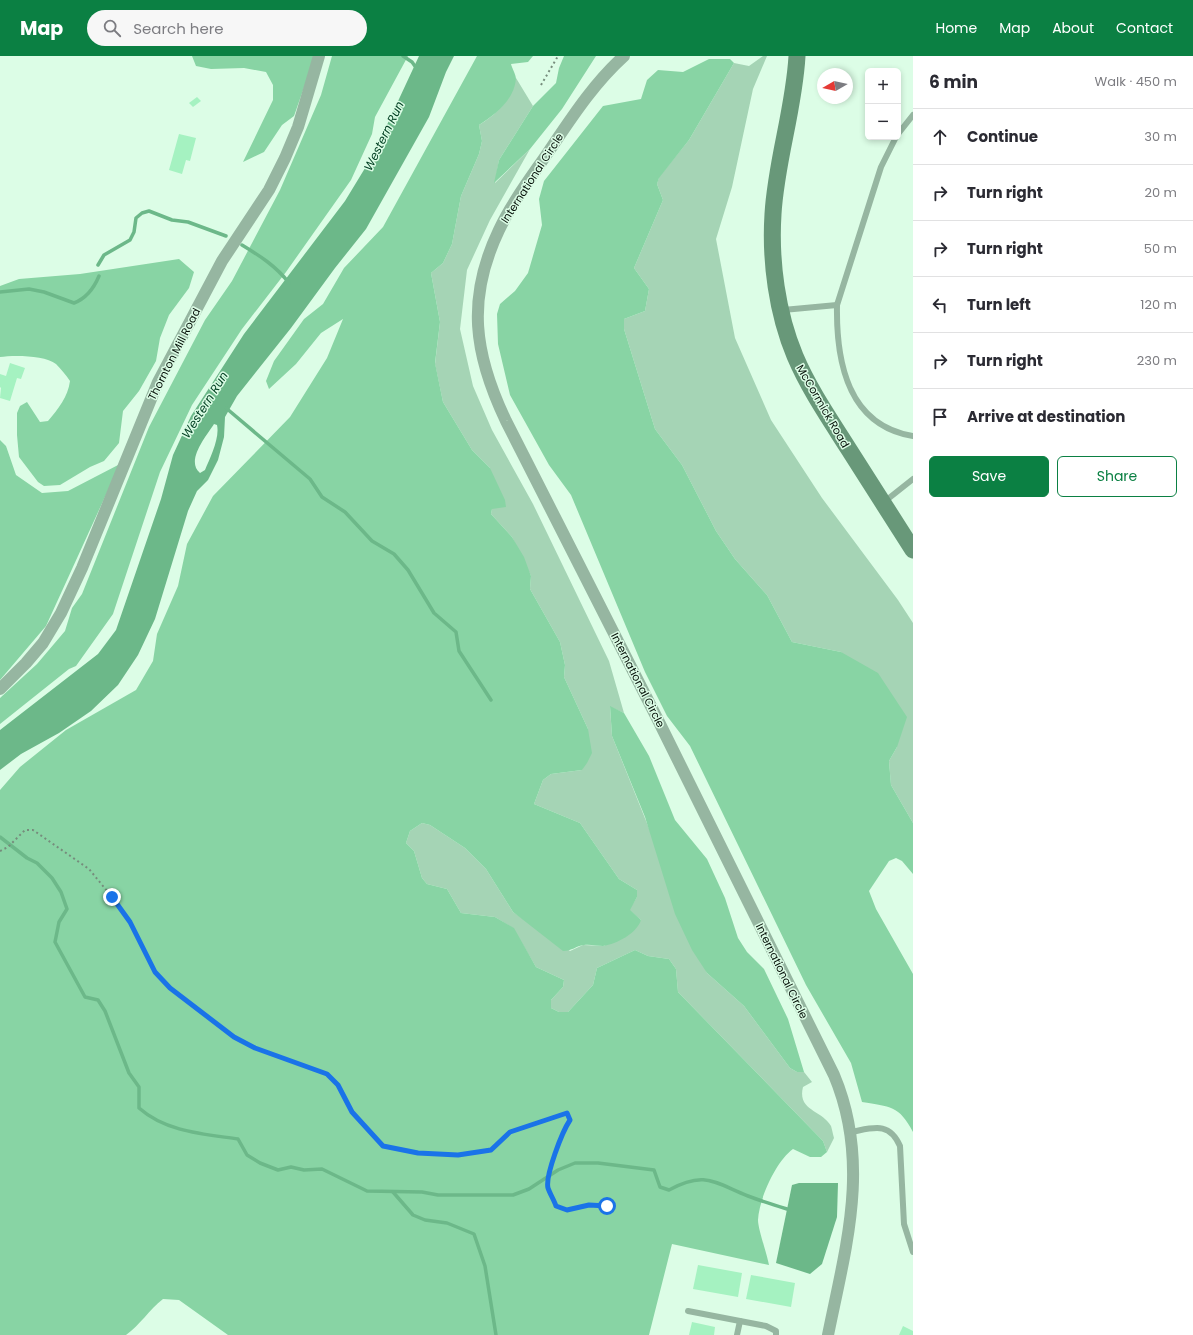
<!DOCTYPE html>
<meta charset="utf-8">
<style>
:root{--surface:#fff;--page:#f7f7f7;--text:#2b2b33;--muted:#7c7c81;--line:#e1e1e2;--accent:#0b8043}
body{margin:0;font-family:Poppins,sans-serif;background:var(--page);color:var(--text)}
.controls{position:absolute;right:12px;top:12px;display:grid;overflow:hidden;border-radius:6px;box-shadow:0 2px 6px #0003}
.controls button{width:36px;height:36px;display:grid;place-items:center;padding:0;border:0;border-bottom:1px solid var(--line);background:var(--surface);color:var(--text);font:20px sans-serif}
.compass{position:absolute;left:817px;top:12px;width:36px;height:36px;border-radius:50%;background:var(--surface);box-shadow:0 2px 6px #0003;rotate:261deg}
.stop{position:absolute;width:12px;height:12px;margin:-9px;border:3px solid #1a73e8;border-radius:50%;background:#fff}
.stop.end{background:#1a73e8;border-color:#fff;box-shadow:0 1px 4px #0008}
.list{margin:0;padding:0;list-style:none}
h2{display:flex;justify-content:space-between;align-items:center;height:52px;margin:0;padding:0 16px;font-size:17px}
h2 small{font-size:13px;font-weight:400;color:var(--muted)}
.list li{display:grid;grid-template-columns:26px 1fr auto;gap:12px;align-items:center;box-sizing:border-box;height:56px;padding:0 16px;border-top:1px solid var(--line)}
.list b{display:block;font-size:15px;white-space:nowrap}
.list em{font-size:13px;font-style:normal;color:var(--muted)}
.actions{display:flex;gap:8px;padding:12px 16px}
.actions a{flex:1;padding:9px 0;border:1px solid var(--accent);border-radius:6px;text-align:center;font-size:14px;color:var(--accent)}
.actions .main{background:var(--accent);color:#fff}
.icon{flex:none;width:22px;height:22px;fill:none;stroke:currentColor;stroke-width:2;stroke-linecap:round;stroke-linejoin:round}
.map{position:relative;flex:none;width:913px;height:1279px;overflow:hidden}
header{display:flex;align-items:center;gap:24px;box-sizing:border-box;height:56px;padding:0 20px;background:var(--accent);color:#fff}
header strong{font-size:19px}
nav{display:flex;gap:22px;margin-inline-start:auto;font-size:14px}
.search{width:280px;height:36px;background:var(--page);display:flex;align-items:center;gap:10px;box-sizing:border-box;padding:0 14px;border-radius:22px;color:var(--muted);font-size:15px}
main{display:flex}
aside{flex:1;background:var(--surface)}
.map>svg:first-child{display:block}
.green{fill:#a5d4b5}
.forest{fill:#88d4a4}
.water{fill:#6cb889;fill-rule:evenodd}
.lines{fill:none;stroke-linecap:round;stroke-linejoin:round}
.stream{stroke:#6cb889;stroke-width:3.5}
.building{fill:#a5f2c1}
.path{stroke:#768c7c;stroke-width:2;stroke-dasharray:2 3;stroke-linecap:butt}
.service{stroke:#96b6a1;stroke-width:6}
.minor{stroke:#96b6a1;stroke-width:12}
.secondary{stroke:#689879;stroke-width:17}
.route{stroke:#1a73e8;stroke-width:5}
.labels{text-anchor:middle;stroke-width:3;stroke-linejoin:round;paint-order:stroke}
.street-label{font-size:11px;fill:#061109;stroke:#dcfde6}
.water-label{font-size:12px;font-style:italic;fill:#064426;stroke:#dcfde6}
</style>
<header>
<strong>Map</strong>
<div class="search"><svg class="icon" aria-label="search" viewBox="0 0 24 24"><circle cx="10" cy="10" r="6"/><path d="M15 15l6 6"/></svg>Search here</div>
<nav><a>Home</a><a>Map</a><a>About</a><a>Contact</a></nav>
</header>
<main>
<div class="map">
<svg width="913" height="1279" viewBox="0 0 913 1279">
<rect width="100%" height="100%" fill="#dcfde6"/>
<g class="green">
<polygon points="763,0 767,0 753,33 732,131 716,183 735,282 771,364 822,442 898,544 913,567 913,767 891,729 889,705 897,691 841,596 792,586 767,539 735,503 716,475 682,409 655,373 624,273 624,263 645,255 649,233 634,212 663,144 657,128 659,121 689,84 734,7 749,10"/>
<path d="M516 22 533 50 499 104 495 127 530 93 490 164 467 214 460 273 473 330 492 374 533 448 609 605 624 657 610 651 612 680 707 917 744 950 790 1012 797 1016H804L812 1026 803 1031C797 1055 822 1054 831 1070 832 1073 833 1079 834 1082L827 1096 823 1085 678 936 676 913 669 903 648 900 635 894 597 912 593 929 568 956H559L551 952V944L563 931 564 924 536 911 513 872 495 861 461 857 447 833 427 828 422 822 414 795 406 787 410 775 422 767 430 769 465 792 486 813 513 856 570 895 583 889 604 890 641 864 629 854 637 841V834L619 823 580 767 534 748 543 724 551 718 582 714 588 673 564 621 565 609 560 586 530 533 531 520 512 481 491 458 492 453 490 412 472 394 443 346 435 308 440 266 431 217 443 207 452 188 461 140 479 98 482 85 479 69C500 56 508 46 516 22Z"/>
</g>
<g class="forest">
<polygon points="192,0 315,0 294,60 282,69 264,96 243,106 273,44 273,29 266,16 244,12 211,13 196,10"/>
<polygon points="332,0 408,0 375,61 372,78 351,124 286,216 242,273 192,349 160,416 113,558 76,610 69,613 0,668 0,642 37,608 65,575 72,552 82,538 149,371 205,264 232,225 280,134 321,39"/>
<path d="M477 0H533L528 6 511 8C512 12 516 19 516 23 514 44 495 59 479 69L482 85 479 98 461 140 452 188 443 207 431 217 440 266 435 307 443 346 472 394 490 412 505 444 506 451 492 453 491 458 512 481 524 501 531 520 530 533 560 586 565 609 564 621 588 673 592 697 587 707 582 714 551 718 543 724 534 748 580 767 619 823 637 834V841L630 854 641 864C637 877 617 888 603 890 597 890 590 888 584 889 576 890 572 895 563 895L513 856 486 813 465 792 430 769 422 767 410 775 406 787 414 795 422 822 427 828 447 833 461 857 495 861 514 872 536 911 564 924 563 931 551 944V952L559 956H568L593 929 597 912 635 894 648 900 669 903 676 913 678 936 823 1085 827 1096 821 1101H810L793 1093C776 1105 759 1143 758 1164 758 1173 767 1198 769 1209L672 1188 649 1279H228L179 1244 163 1243C149 1254 140 1269 126 1279H0V734L20 711 66 674 136 634 153 605 157 578 178 530 187 488 213 440 290 361 327 302 343 263 321 277 296 308 269 333 266 325 274 305 304 263 323 248 344 212 383 171Z"/>
<polygon points="564,0 596,0 562,53 530,93 494,127 499,104 533,50 556,27 559,12"/>
<path d="M709 3H730L734 7 689 84 659 122 657 128 663 144 634 212 649 233 645 255 624 263V273L655 373 682 409 716 475 735 503 767 539 792 586 841 596 878 617 907 661 897 691 889 705 891 729 913 767V818L902 805 896 802 889 805 869 835 876 853 913 918V1076C899 1049 890 1051 862 1046L851 1007 806 929 690 690 667 660 645 616 571 439 549 409 510 339 498 288 497 258 500 248 515 235 528 217 542 169 539 143 544 125 603 50 641 43 647 24 658 14 683 16Z"/>
<path d="M179 203 194 216 189 232 169 259 160 282 156 305 139 335 123 355 119 387 104 405 90 411 60 429 44 430 38 426 19 401 17 379V357L20 350 27 346 40 366 48 365C58 353 68 341 70 325 66 319 61 313 56 308 45 299 13 299 0 301V230L19 223 80 218Z"/>
<polygon points="0,384 6,390 16,419 42,437 68,435 120,408 46,570 0,624"/>
<polygon points="610,650 624,657 649,700 675,764 707,803 725,842 738,882 747,896 764,913 788,963 804,1016 797,1016 790,1012 744,950 707,917 692,894 675,858 645,761 612,680"/>
</g>
<g class="water">
<path d="M419 0H454L446 16 429 61 366 173 335 212 291 272 237 340 225 361 224 381 218 404 208 424 197 435 188 455 155 563 138 599 118 629 91 655 59 677 21 698 0 714V674L98 598 116 574 161 443 173 399 191 360 244 278 345 145 373 99ZM214 368 217 369C220 382 210 402 205 414L200 417C185 405 207 379 214 368Z"/>
<polygon points="799,1127 838,1127 837,1161 822,1208 810,1218 776,1207 792,1129"/>
</g>
<g class="lines">
<g class="stream">
<polyline points="403,0 412,6 417,13"/>
<path d="M242 189C260 200 276 210 289 227"/>
<polyline points="98,209 104,199 130,184 134,176 136,162 142,157 149,155 172,164 188,166 226,180"/>
<path d="M0 236 29 233 44 236 74 247C87 242 94 232 99 220"/>
<polyline points="226,352 310,423 322,441 345,456 372,485 394,498 408,514 434,557 456,576 459,595 491,644"/>
<path d="M0 781 27 802 37 807 52 822 61 836 67 853 59 866 55 886 85 941 98 944 105 955 129 1017 139 1031V1052C166 1076 204 1078 238 1083L247 1099 260 1107 278 1114 291 1111 304 1114 322 1113 367 1135 422 1136 438 1139H513L529 1133 558 1114 575 1107H598L654 1114 660 1131 669 1134C705 1114 715 1127 748 1140 761 1145 774 1149 787 1153"/>
<polyline points="393,1136 413,1159 425,1164 447,1167 474,1178 485,1210 496,1279"/>
</g>
</g>
<g class="building">
<polygon points="197,41 201,45 193,51 189,47"/>
<polygon points="179,78 196,82 190,105 186,104 182,118 169,114"/>
<polygon points="10,307 25,312 21,323 17,322 10,345 0,342 1,332 0,331 0,318 6,320"/>
<polygon points="698,1209 742,1217 738,1241 693,1233"/>
<polygon points="751,1219 795,1227 791,1251 746,1243"/>
<polygon points="692,1266 715,1271 714,1279 689,1279"/>
<polygon points="903,1270 913,1275 913,1279 899,1279"/>
</g>
<g class="lines">
<g class="path">
<polyline points="541,29 558,0"/>
<path d="M0 795 8 791 25 774H33L89 813 112 841 130 866 155 916 170 932 234 981 255 992 327 1018 338 1029 352 1055 383 1090 418 1097 458 1099 491 1094 510 1076 567 1057 570 1064C563 1076 545 1120 548 1132 550 1138 553 1144 556 1150L567 1154 589 1149 607 1150"/>
</g>
<g class="service">
<polyline points="898,78 913,59"/>
<path d="M896 81 881 111 837 249C836 305 847 369 913 380"/>
<polyline points="783,254 837,249"/>
<polyline points="884,446 913,423"/>
<path d="M851 1076C873 1072 889 1065 900 1090L904 1168 913 1196"/>
<polyline points="688,1255 766,1270 776,1275 776,1279"/>
<polyline points="737,1279 740,1265"/>
</g>
<g class="minor">
<path d="M624 0C594 27 572 61 549 95 532 120 512 146 499 174 466 243 474 298 506 365L660 668 834 1019C871 1107 846 1190 828 1279"/>
<polyline points="0,633 26,607 43,587 61,557 82,512 158,326 222,205 269,134 285,102 298,71 319,0"/>
</g>
<path class="secondary" d="M797 0C794 54 776 105 773 158 770 205 777 257 795 300 809 333 829 362 848 392 870 426 891 460 913 494"/>
</g>
<g class="lines">
<path class="route" d="M112 841 130 866 155 916 170 932 234 981 255 992 327 1018 338 1029 352 1056 383 1090 418 1097 458 1099 491 1094 510 1076 567 1057 570 1064C562 1076 545 1120 548 1132 550 1138 554 1144 556 1150L567 1154 589 1149 607 1150"/>
</g>
<g class="labels">
<g class="street-label">
<text transform="translate(532 122) rotate(-57)" y="4">International Circle</text>
<text transform="translate(174 298) rotate(-63)" y="4">Thornton Mill Road</text>
<text transform="translate(823 350) rotate(60)" y="4">McCormick Road</text>
<text transform="translate(638 624) rotate(63)" y="4">International Circle</text>
<text transform="translate(782 915) rotate(64)" y="4">International Circle</text>
</g>
<g class="water-label">
<text transform="translate(384 80) rotate(-64)" y="4">Western Run</text>
<text transform="translate(205 349) rotate(-58)" y="4">Western Run</text>
</g>
</g>
</svg>
<div class="controls">
<button>+</button>
<button>−</button>
</div>
<svg class="compass" viewBox="-18 -18 36 36"><path d="M0-13l5 13h-10z" fill="#e53935"/><path d="M0 13l5-13h-10z" fill="#7c7c81"/></svg>
<div class="stop" style="left:607px;top:1150px"></div>
<div class="stop end" style="left:112px;top:841px"></div>
</div>
<aside>
<h2>6 min<small>Walk · 450 m</small></h2>
<ul class="list">
<li><svg class="icon" aria-label="ahead" viewBox="0 0 24 24"><path d="M12 20V5M6 11l6-6 6 6"/></svg><div><b>Continue</b></div><em>30 m</em></li>
<li><svg class="icon" aria-label="right" viewBox="0 0 24 24"><path d="M7 20v-9h11M14 6l5 5-5 5"/></svg><div><b>Turn right</b></div><em>20 m</em></li>
<li><svg class="icon" aria-label="right" viewBox="0 0 24 24"><path d="M7 20v-9h11M14 6l5 5-5 5"/></svg><div><b>Turn right</b></div><em>50 m</em></li>
<li><svg class="icon" aria-label="left" viewBox="0 0 24 24"><path d="M17 20v-9H6M10 6l-5 5 5 5"/></svg><div><b>Turn left</b></div><em>120 m</em></li>
<li><svg class="icon" aria-label="right" viewBox="0 0 24 24"><path d="M7 20v-9h11M14 6l5 5-5 5"/></svg><div><b>Turn right</b></div><em>230 m</em></li>
<li><svg class="icon" aria-label="arrive" viewBox="0 0 24 24"><path d="M6 21V4h12l-3 4 3 4H6"/></svg><div><b>Arrive at destination</b></div></li>
</ul>
<div class="actions"><a class="main">Save</a><a>Share</a></div>
</aside>
</main>
